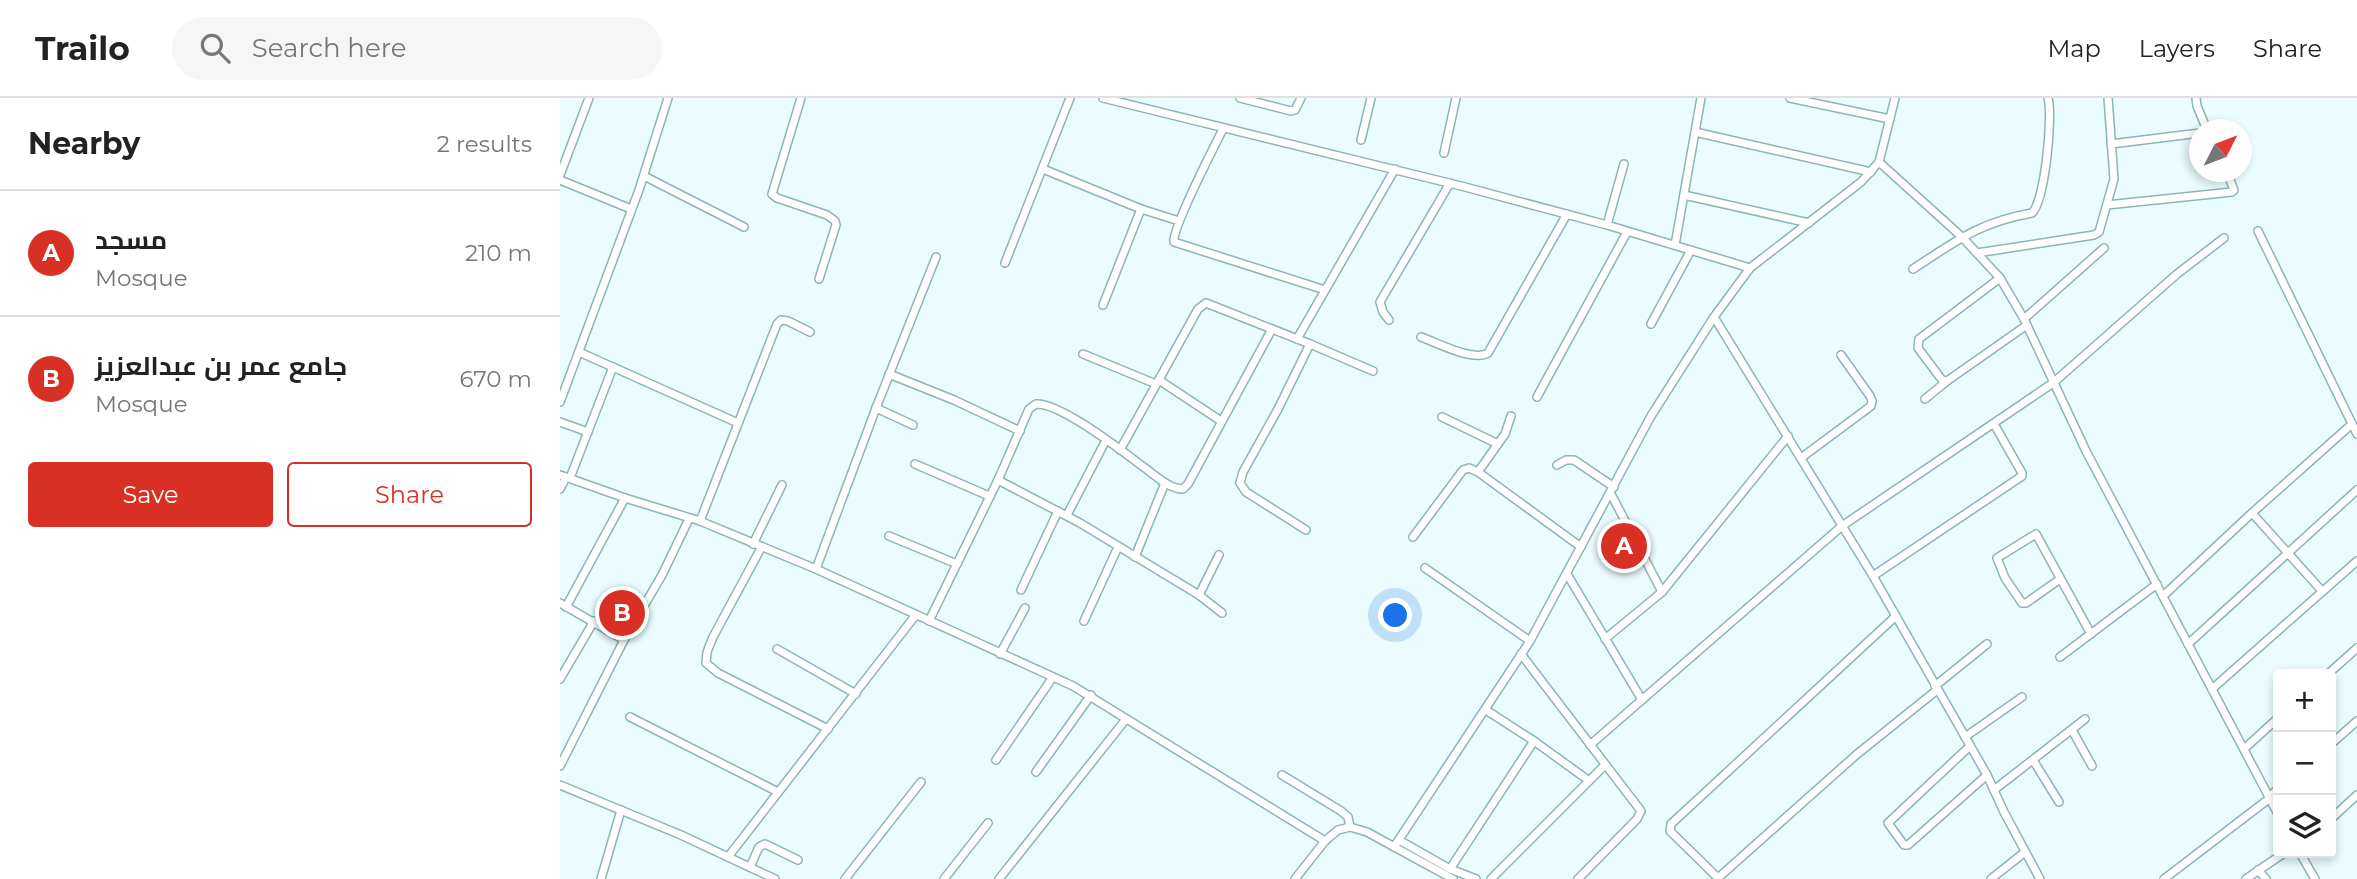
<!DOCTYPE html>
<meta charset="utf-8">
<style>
:root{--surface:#fff;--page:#f6f6f6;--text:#222;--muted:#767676;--line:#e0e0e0;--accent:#d93025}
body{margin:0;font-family:Montserrat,Cairo,sans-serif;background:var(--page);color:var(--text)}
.controls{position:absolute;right:21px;bottom:21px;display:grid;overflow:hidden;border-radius:7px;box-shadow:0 4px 10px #0003}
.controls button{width:63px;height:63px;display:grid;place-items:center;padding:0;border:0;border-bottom:2px solid var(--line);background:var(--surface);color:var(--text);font:35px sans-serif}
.compass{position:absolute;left:1629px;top:21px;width:63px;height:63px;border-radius:50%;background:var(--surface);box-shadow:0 4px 10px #0003;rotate:48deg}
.you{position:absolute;left:836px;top:518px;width:24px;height:24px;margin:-18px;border:5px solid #fff;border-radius:50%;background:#1a73e8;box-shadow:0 0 0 10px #1a73e833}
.badge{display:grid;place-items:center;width:46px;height:46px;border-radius:50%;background:var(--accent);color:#fff;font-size:23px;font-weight:700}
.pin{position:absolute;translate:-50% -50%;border:4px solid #fff;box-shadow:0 2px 7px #0006}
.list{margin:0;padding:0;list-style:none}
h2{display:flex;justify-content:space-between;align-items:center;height:91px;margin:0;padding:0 28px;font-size:30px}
h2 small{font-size:23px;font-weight:400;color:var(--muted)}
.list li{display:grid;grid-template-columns:46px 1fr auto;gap:21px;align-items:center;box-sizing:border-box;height:126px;padding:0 28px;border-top:2px solid var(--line)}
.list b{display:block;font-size:26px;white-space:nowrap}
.list p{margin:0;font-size:23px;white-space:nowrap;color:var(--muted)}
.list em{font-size:23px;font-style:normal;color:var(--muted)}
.actions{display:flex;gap:14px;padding:21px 28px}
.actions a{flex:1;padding:16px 0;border:2px solid var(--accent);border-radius:7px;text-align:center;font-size:24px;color:var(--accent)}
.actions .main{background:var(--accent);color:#fff}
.icon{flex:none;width:38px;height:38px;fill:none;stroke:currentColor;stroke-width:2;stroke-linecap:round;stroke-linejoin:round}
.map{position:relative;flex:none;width:1797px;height:781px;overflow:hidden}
header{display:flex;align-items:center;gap:42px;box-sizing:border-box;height:98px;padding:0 35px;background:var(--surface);border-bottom:2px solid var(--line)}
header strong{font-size:33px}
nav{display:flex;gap:38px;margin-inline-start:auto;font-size:24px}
.search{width:490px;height:63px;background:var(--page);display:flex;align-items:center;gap:18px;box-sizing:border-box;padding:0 24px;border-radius:38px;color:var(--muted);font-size:26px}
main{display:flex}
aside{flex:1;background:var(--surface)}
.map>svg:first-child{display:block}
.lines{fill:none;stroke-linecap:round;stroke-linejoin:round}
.street-casing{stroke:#8ab5ba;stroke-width:10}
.street{stroke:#fff;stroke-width:7}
</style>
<header>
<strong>Trailo</strong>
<div class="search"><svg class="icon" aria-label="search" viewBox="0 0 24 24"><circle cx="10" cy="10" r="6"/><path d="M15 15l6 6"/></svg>Search here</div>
<nav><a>Map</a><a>Layers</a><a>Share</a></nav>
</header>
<main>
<aside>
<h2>Nearby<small>2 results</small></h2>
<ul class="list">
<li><span class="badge">A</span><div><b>مسجد</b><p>Mosque</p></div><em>210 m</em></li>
<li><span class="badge">B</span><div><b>جامع عمر بن عبدالعزيز</b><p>Mosque</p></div><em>670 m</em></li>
</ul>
<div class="actions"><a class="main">Save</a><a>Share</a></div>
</aside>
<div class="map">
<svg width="1797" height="781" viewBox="0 0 1797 781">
<rect width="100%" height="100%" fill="#eafcfe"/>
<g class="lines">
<defs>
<g id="street">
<polyline points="241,0 212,96 217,100 267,117 275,123 276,127 259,181"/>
<polyline points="543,0 905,89 1047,127 1190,170"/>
<polyline points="680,0 731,13 735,12 741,0"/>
<polyline points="1230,0 1330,21"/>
<polyline points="1636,0 1637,8 1647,32"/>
<path d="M663 31C654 49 612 130 614 144L765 192"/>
<polyline points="1135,34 1311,74"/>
<polyline points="801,42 811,0"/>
<polyline points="1551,46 1640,35"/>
<polyline points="884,55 896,0"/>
<polyline points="1319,64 1402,139 1440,180 1464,221 1526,353 1718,716"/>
<polyline points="483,71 581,111 619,123"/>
<polyline points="0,77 29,0"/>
<polyline points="84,78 184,129"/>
<polyline points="0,82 71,111"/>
<polyline points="1124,97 1249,125"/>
<polyline points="1547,107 1672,94 1674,92 1667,74"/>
<polyline points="1047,127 1064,66"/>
<polyline points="1698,133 1797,336"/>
<polyline points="1115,147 1141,0"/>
<polyline points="1417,155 1534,137 1539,134 1554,81 1548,0"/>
<polyline points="445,165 510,0"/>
<path d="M1353 171C1396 143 1420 124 1472 115 1485 103 1493 18 1488 0"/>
<polyline points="1440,180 1359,241 1358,250 1382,282 1387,283 1467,227"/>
<polyline points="543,207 581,111"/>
<polyline points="1154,219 1313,478 1427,677 1444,714 1480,781"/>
<polyline points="1464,221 1544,150"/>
<polyline points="829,222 823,214 820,204 890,85"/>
<polyline points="1091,226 1131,152"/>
<path d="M861 239C878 245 913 264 928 255L1007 116"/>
<polyline points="737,241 835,71"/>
<polyline points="750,246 813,273"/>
<polyline points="19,254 178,325"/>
<polyline points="523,256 596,286"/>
<polyline points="329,276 394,302 460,333"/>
<polyline points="599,282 661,323"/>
<polyline points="977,299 1067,134"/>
<polyline points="1365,301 1387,283"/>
<polyline points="0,304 79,92 108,0"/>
<polyline points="316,310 353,327"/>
<polyline points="882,319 938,346"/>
<polyline points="0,324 28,334"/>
<polyline points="560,352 638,211 646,205 750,246 718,311 683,374 680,385 686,394 746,432"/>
<polyline points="1241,360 1311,308 1312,303 1310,298 1281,257"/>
<polyline points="355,366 429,398"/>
<polyline points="997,367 1006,362 1014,362 1054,389"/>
<polyline points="918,374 945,336 951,318"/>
<polyline points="0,377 65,400 140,423 256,471 513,588 765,743"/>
<polyline points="10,380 53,269"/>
<polyline points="438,382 520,425 639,497 662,515"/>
<polyline points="0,391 6,379"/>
<polyline points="1051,396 1102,494"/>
<polyline points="1692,415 1762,493"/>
<polyline points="507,417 546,342"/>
<polyline points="140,423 217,226 221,222 228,223 250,234"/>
<polyline points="329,438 397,466"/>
<polyline points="853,439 903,372 909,370 918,374 1021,449"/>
<polyline points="193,446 222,387"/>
<polyline points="201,450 153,539 147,554 146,565 158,575 268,631"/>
<polyline points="575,459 605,385"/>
<polyline points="865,470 970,543"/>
<polyline points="256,471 316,310 376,159"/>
<polyline points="1007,476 1082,602"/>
<polyline points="1313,478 1462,378 1462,375 1434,326"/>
<polyline points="1500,481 1466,505 1462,505 1445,480 1437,460 1476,436 1531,536"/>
<polyline points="461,492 498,413"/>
<polyline points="639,497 659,457"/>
<polyline points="1603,498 1692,415 1792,326"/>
<polyline points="0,505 64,542"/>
<polyline points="6,509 65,400"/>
<polyline points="1336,518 1111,726 1110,733 1158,780 1296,657 1377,592"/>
<path d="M369 523 438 382 469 311 476 306C501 305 562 353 585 370 596 378 609 391 623 391L628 386 712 231"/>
<polyline points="524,523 558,449"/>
<polyline points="1045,541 1102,494 1228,338"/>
<polyline points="1628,546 1797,392"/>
<polyline points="217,551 296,596"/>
<polyline points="440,556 465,510"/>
<polyline points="961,556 1081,713 1077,721 1018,781"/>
<polyline points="1500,559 1597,486"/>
<polyline points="1768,576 1797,550"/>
<polyline points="0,581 34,523"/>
<polyline points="1375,588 1427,546"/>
<polyline points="1652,591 1797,463"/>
<polyline points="926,612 974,643 1028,682"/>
<polyline points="70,619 218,694"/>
<polyline points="1512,632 1532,668"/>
<polyline points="1405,639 1462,599"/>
<polyline points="1771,646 1797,623"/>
<polyline points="1030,647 1282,428 1493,285 1617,176 1664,140"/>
<polyline points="1410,648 1328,725 1344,747 1348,747 1427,677"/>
<polyline points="1684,651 1718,620"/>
<polyline points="436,662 493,579"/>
<polyline points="1473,662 1499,704"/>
<polyline points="0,668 64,542 102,477 129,421"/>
<polyline points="476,674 531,597"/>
<polyline points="722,677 781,713 788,719 790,729"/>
<polyline points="0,687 121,737 215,781"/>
<polyline points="1434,692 1525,621"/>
<polyline points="1709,699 1718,691"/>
<polyline points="1771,721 1797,697"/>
<polyline points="839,742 890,771 916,781"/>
<polyline points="834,749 970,543 1091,318 1154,219 1190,170 1301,84 1319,64 1335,0"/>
<polyline points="1740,755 1755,781"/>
<polyline points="168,759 355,518"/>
<polyline points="190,769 199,749 205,746 238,762"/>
<polyline points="890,771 974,643"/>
<polyline points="1698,772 1706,781"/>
<polyline points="41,781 61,712"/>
<polyline points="285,781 361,684"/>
<polyline points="384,781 428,725"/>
<polyline points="439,781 566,621"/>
<polyline points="735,781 765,743 778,732 790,729 807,734 893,781"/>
<polyline points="931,781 1045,667"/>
<polyline points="1431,781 1465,754"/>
<polyline points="1604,781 1710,700"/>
<polyline points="1686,781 1724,755"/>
</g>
</defs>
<use href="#street" class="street-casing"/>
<use href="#street" class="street"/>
</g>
</svg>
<div class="controls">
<button>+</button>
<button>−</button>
<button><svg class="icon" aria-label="layers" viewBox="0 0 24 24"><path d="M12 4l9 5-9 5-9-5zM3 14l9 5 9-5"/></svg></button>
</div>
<svg class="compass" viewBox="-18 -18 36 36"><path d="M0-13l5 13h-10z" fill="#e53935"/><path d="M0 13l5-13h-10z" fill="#767676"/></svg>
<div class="you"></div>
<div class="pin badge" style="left:1064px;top:448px">A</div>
<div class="pin badge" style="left:62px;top:515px">B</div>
</div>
</main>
